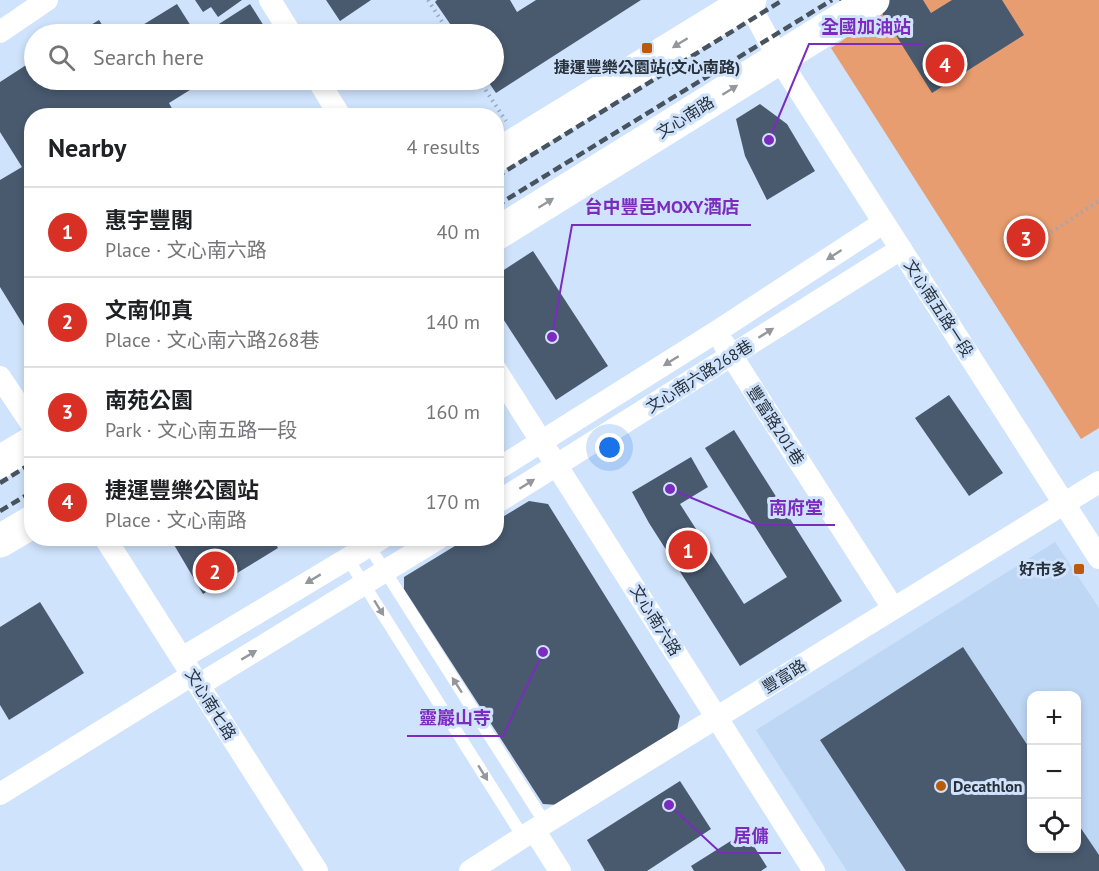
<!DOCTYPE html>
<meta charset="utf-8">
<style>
:root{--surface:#fff;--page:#f2f2f2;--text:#202124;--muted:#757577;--line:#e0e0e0;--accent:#d93025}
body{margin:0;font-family:"PT Sans","Noto Sans TC",sans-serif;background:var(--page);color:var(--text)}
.controls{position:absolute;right:18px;bottom:18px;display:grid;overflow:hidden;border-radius:12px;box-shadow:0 3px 9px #0003}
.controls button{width:54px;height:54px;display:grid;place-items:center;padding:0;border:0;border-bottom:2px solid var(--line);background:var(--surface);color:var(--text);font:30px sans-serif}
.you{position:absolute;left:610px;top:448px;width:21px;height:21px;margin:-15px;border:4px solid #fff;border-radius:50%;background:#1a73e8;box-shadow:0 0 0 9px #1a73e833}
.badge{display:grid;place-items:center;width:39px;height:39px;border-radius:50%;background:var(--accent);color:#fff;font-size:20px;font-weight:700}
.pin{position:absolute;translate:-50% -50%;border:3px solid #fff;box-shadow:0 2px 6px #0006}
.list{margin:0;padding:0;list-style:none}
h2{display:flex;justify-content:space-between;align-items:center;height:78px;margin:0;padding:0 24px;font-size:26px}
h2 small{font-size:20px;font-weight:400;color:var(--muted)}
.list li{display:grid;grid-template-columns:39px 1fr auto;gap:18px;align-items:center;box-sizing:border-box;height:90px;padding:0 24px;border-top:2px solid var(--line)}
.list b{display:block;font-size:22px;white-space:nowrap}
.list p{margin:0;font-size:20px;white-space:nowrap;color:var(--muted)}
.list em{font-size:20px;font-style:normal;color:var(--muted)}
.icon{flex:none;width:33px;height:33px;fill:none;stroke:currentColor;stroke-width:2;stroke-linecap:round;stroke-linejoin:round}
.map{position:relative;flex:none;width:1099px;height:871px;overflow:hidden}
.search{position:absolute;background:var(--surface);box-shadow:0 3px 9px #0003;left:24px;top:24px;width:480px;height:66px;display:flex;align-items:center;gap:15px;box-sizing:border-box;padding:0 21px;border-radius:33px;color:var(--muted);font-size:22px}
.panel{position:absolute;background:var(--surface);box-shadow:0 3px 9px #0003;left:24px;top:108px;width:480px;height:438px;border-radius:24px}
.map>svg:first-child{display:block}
.built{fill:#bed7f5;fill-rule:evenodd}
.green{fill:#e79d6f}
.building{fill:#495a6f}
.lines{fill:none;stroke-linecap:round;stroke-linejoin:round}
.path{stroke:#98a8bd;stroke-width:4;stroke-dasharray:1.5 4.5;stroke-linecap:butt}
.service{stroke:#fff;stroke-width:12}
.minor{stroke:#fff;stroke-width:22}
.secondary{stroke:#fff;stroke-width:33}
.rail{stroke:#485360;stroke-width:4.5;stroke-dasharray:9 4.5;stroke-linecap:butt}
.oneway{fill:#94989c}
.poi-dot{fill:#b95c09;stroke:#cfe3fc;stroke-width:2}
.labels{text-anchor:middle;stroke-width:6;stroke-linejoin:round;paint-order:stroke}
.poi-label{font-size:16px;font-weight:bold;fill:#28303a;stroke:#cfe3fc}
.street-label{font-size:16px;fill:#28303a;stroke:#cfe3fc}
.leader{fill:none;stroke:#7b2cbf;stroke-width:2}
.callout-dot{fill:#7b2cbf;stroke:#cfe3fc;stroke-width:2}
.callout-label{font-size:18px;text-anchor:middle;font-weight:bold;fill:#7b2cbf;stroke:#cfe3fc;stroke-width:6;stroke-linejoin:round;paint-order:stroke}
</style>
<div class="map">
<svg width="1099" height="871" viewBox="0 0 1099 871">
<rect width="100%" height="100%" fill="#cfe3fc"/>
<path class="built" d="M1055 542 1099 608V871H847L756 730ZM1032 696H1076V848H1032Z"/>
<polygon class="green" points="903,0 1099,0 1099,428 1081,439 831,48"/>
<g class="building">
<polygon points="195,0 242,0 218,17 211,7 203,12"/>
<polygon points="326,0 371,0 340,21"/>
<polygon points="437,0 510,0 517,12 536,0 641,0 496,93 487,80 494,80 494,34 457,34 435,2"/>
<polygon points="839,0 923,0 931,13 952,0 1002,0 1024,35 932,93 877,5 853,22"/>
<polygon points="177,4 196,34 128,34"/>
<polygon points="250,4 269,34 211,34 208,31"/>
<polygon points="99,20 108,34 76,34"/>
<polygon points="34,60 34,80 206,80 169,103 176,116 32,116 32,339 0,287 0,180 22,167 0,132 0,82"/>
<polygon points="760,104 787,124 815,171 767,200 745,156 736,119"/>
<polygon points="533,251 608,366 556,400 496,308 496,275"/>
<polygon points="949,395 1003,473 969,496 915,418"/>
<polygon points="734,430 842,601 740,666 649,523 632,492 691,457 708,487 680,504 744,604 787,577 705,448"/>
<polygon points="529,501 548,504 680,716 677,730 559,805 543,804 404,589 404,577 468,538 496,538 496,521"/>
<polygon points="170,538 272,538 278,548 203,594"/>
<polygon points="40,602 84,673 9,720 0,705 0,627"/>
<polygon points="963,647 1032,752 1032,848 1076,848 1076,821 1099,855 1099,871 906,871 820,740"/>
<polygon points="680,781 711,829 647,871 605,871 587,840"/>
<polygon points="745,832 767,867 761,871 694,871 691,866"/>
</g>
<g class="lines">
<g class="path">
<polyline points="428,0 450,34"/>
<polyline points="479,80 506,121"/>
<polyline points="1051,232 1099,201"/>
</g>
<g class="service">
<polyline points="369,546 545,823"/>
<polyline points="348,559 523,837"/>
</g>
<g class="minor">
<polyline points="270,0 291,34"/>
<polyline points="747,0 779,59 1099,558"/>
<polyline points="0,32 47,0"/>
<polyline points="318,80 340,116"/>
<polyline points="724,344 893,608"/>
<polyline points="496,370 814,871"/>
<polyline points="0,377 32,425"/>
<polyline points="496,470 716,332 883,223"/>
<polyline points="496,503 901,249"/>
<polyline points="105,538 317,871"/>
<polyline points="182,658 382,538"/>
<polyline points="199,685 439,538"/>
<polyline points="0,794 192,675"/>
<polyline points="534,830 560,871"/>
<polyline points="470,871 534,830 1099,482"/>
</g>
<g class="secondary">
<polyline points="496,156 750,0"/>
<polyline points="496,234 873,0"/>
<polyline points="0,462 32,443"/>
<polyline points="0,541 32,522"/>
</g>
<g class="rail">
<polyline points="496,177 783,0"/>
<polyline points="496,206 832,0"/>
<polyline points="0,483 32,463"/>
<polyline points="0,511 32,492"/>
</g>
</g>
<defs><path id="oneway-solid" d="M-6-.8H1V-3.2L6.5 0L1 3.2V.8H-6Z" transform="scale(1.5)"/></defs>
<g class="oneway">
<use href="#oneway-solid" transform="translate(680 43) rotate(148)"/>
<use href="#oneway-solid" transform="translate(730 90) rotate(-32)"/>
<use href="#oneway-solid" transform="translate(546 203) rotate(-32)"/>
<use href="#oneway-solid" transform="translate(834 255) rotate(147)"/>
<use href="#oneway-solid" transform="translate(766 333) rotate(-32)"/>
<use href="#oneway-solid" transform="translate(671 361) rotate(148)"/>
<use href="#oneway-solid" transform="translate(527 484) rotate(-32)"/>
<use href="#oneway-solid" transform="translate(313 579) rotate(149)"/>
<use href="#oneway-solid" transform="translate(379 608) rotate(58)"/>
<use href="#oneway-solid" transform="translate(249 655) rotate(-31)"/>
<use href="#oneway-solid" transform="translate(457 685) rotate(-123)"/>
<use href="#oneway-solid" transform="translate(483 773) rotate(58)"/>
</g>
<g class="poi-dot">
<rect x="641" y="42" width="12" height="12" rx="3"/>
<rect x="1073" y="563" width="12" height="12" rx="3"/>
<circle cx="941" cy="786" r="6"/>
</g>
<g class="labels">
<g class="poi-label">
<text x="647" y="73">捷運豐樂公園站(文心南路)</text>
<text x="1067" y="575" text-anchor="end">好市多</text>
<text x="953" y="792" text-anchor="start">Decathlon</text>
</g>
<g class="street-label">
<text transform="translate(685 117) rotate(-32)" y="6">文心南路</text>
<text transform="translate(939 308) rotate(57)" y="6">文心南五路一段</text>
<text transform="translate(699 376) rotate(-32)" y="6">文心南六路268巷</text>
<text transform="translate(776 425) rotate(57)" y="6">豐富路201巷</text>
<text transform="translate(656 620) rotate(58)" y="6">文心南六路</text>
<text transform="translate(784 676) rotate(-32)" y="6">豐富路</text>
<text transform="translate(211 704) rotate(58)" y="6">文心南七路</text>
</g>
</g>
<path class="leader" d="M769 140L809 44H923M552 337L572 225H751M670 489L757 525H835M543 652L503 736H407M669 805L721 853H781"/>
<g class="callout-dot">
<circle cx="769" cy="140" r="6"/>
<circle cx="552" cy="337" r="6"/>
<circle cx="670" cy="489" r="6"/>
<circle cx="543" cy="652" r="6"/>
<circle cx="669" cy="805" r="6"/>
</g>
<g class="callout-label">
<text x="866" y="33">全國加油站</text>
<text x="662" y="213">台中豐邑MOXY酒店</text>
<text x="796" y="514">南府堂</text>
<text x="455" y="724">靈巖山寺</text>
<text x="751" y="842">居傭</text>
</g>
</svg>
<div class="controls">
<button>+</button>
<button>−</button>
<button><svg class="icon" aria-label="locate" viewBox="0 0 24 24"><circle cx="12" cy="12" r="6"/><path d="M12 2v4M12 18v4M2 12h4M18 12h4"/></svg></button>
</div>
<div class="you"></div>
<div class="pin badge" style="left:688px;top:550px">1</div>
<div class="pin badge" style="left:215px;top:571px">2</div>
<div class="pin badge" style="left:1026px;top:238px">3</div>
<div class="pin badge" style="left:945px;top:64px">4</div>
<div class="search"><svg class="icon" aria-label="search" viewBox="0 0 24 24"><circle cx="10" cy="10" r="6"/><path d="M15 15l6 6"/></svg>Search here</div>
<section class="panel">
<h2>Nearby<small>4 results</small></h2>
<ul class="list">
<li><span class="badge">1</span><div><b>惠宇豐閣</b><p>Place · 文心南六路</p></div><em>40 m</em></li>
<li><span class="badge">2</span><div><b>文南仰真</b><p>Place · 文心南六路268巷</p></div><em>140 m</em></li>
<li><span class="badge">3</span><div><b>南苑公園</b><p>Park · 文心南五路一段</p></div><em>160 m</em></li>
<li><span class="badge">4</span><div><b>捷運豐樂公園站</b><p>Place · 文心南路</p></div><em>170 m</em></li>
</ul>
</section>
</div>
